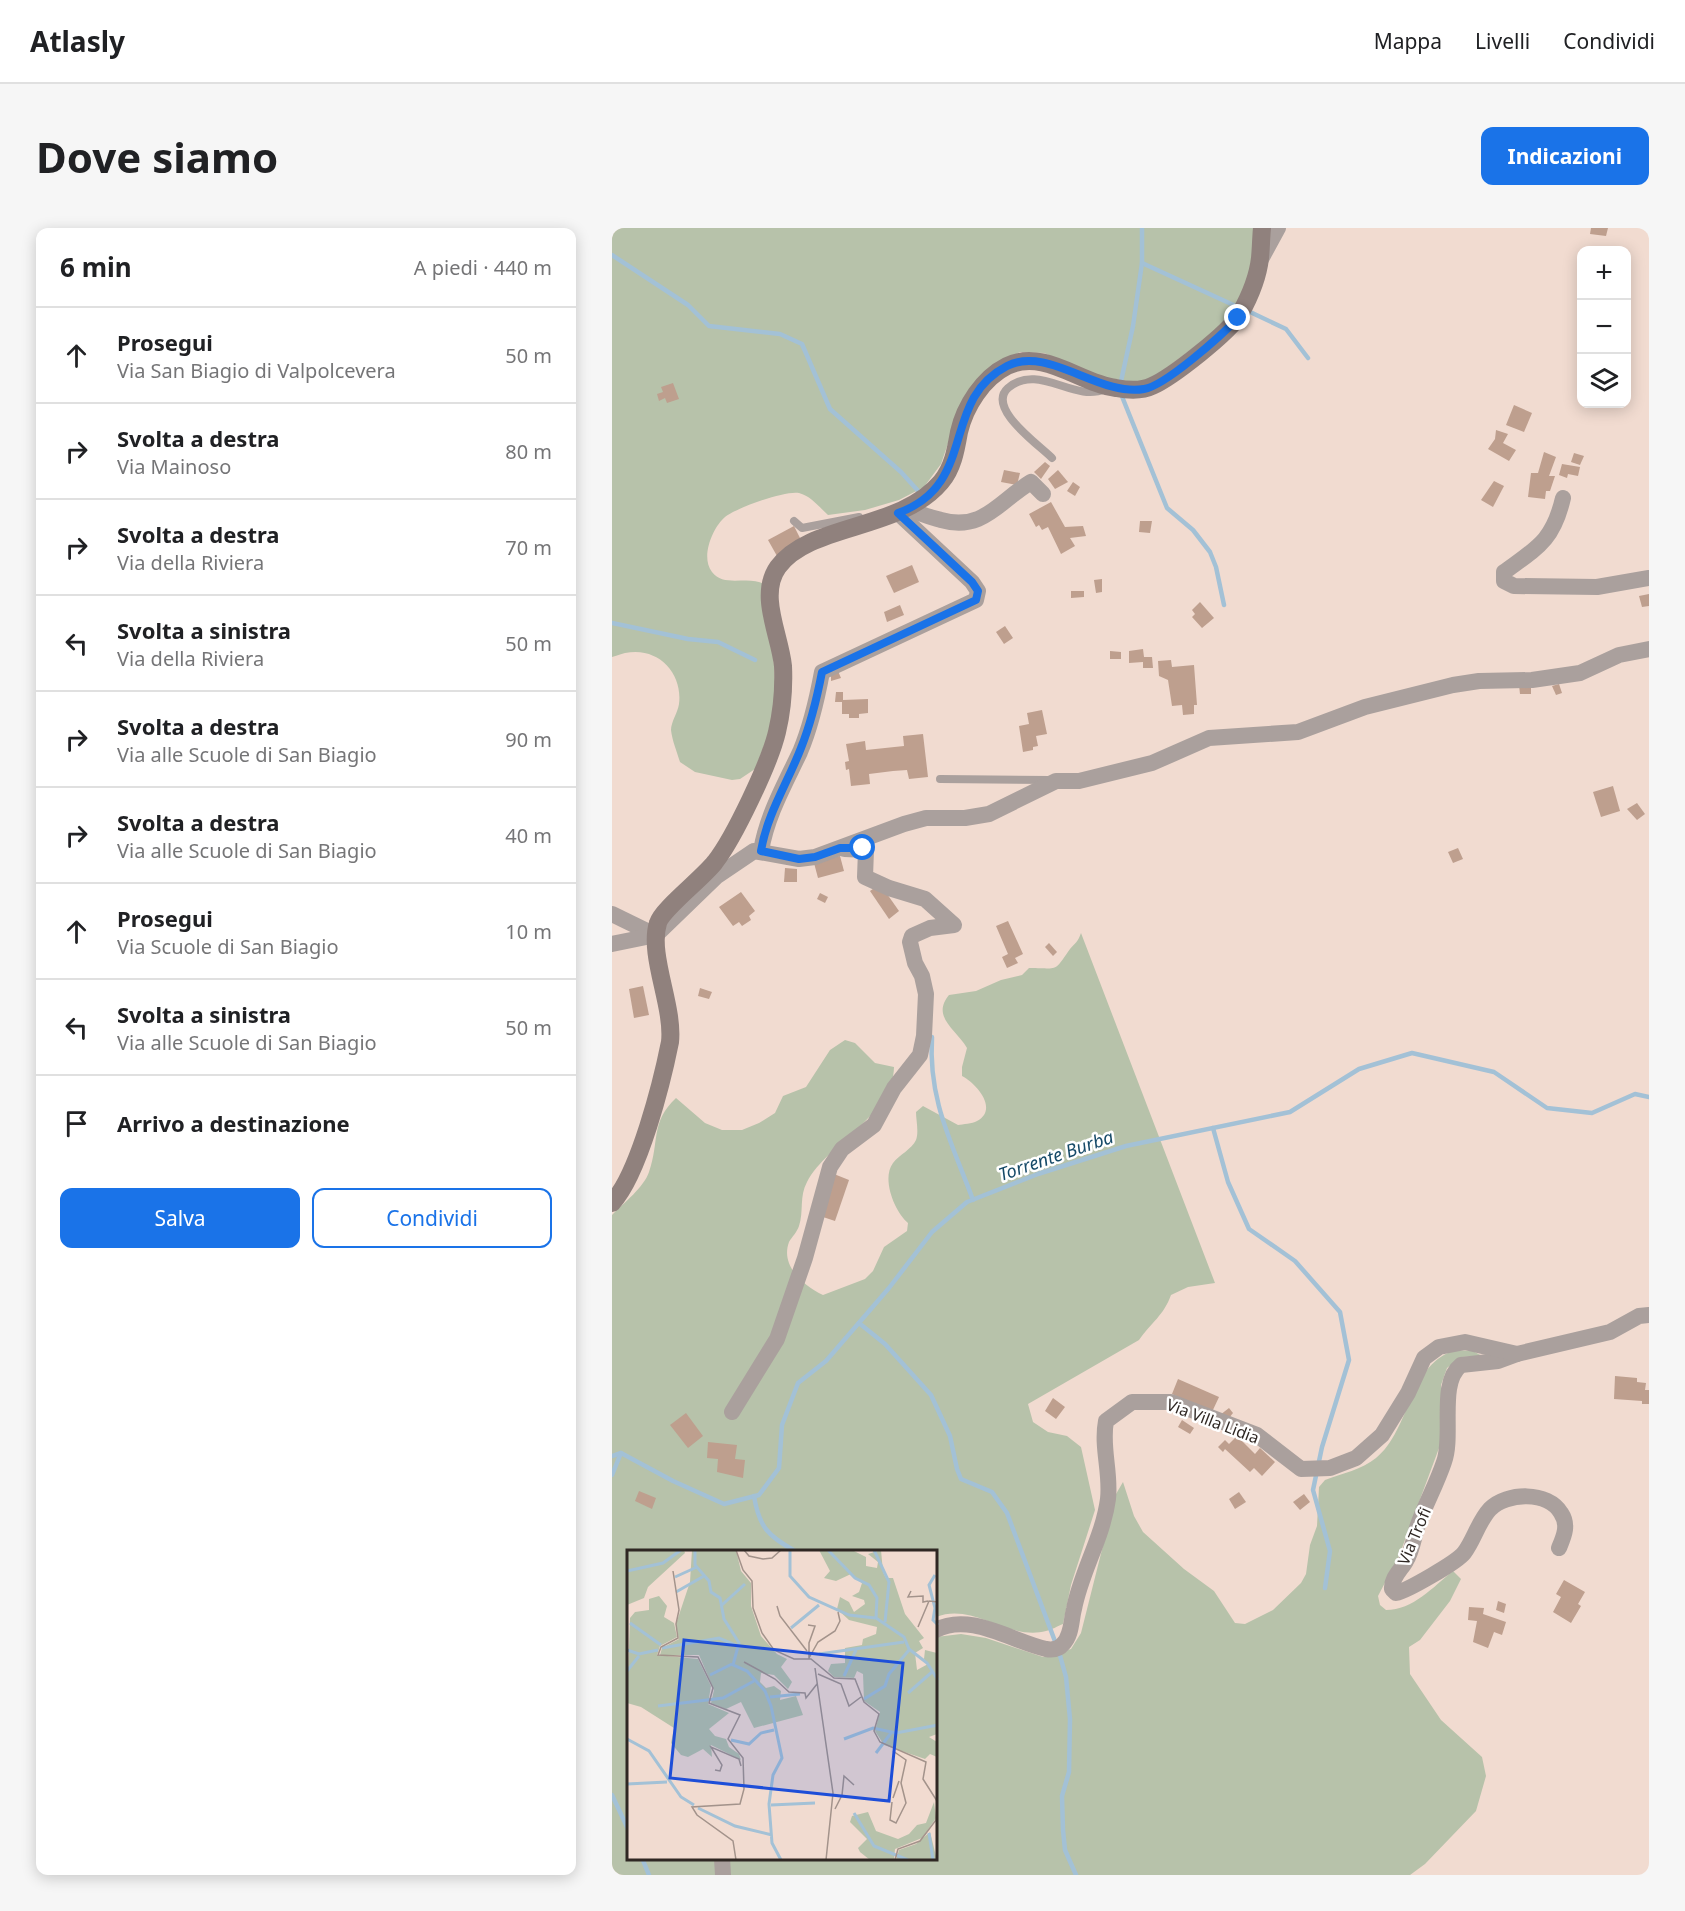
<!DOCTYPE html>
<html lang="it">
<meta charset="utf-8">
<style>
:root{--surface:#fff;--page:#f6f6f6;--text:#202124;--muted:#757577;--line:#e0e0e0;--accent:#1a73e8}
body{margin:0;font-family:"Noto Sans",sans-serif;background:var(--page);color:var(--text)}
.controls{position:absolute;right:18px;top:18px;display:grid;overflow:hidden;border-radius:12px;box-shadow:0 3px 15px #0003}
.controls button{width:54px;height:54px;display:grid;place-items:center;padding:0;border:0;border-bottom:2px solid var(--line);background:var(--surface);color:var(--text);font:30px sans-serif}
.stop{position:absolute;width:18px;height:18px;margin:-14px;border:4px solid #1a73e8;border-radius:50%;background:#fff}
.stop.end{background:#1a73e8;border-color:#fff;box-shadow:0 2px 6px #0008}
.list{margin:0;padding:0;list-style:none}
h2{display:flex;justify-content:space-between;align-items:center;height:78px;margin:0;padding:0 24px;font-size:26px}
h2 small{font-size:20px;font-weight:400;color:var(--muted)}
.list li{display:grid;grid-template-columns:39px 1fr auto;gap:18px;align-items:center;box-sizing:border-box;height:96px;padding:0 24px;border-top:2px solid var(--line)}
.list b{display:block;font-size:22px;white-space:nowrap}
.list p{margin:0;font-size:20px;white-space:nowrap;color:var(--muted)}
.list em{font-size:20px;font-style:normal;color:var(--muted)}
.actions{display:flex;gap:12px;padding:18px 24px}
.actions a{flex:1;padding:14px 0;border:2px solid var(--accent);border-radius:12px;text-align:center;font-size:21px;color:var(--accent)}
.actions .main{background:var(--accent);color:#fff}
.icon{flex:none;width:33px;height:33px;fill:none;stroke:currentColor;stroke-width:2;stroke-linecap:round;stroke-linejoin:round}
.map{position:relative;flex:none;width:1037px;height:1647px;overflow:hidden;border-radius:12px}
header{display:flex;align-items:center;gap:36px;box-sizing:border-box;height:84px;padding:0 30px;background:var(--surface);border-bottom:2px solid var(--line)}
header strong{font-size:28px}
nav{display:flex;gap:33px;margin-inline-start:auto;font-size:21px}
.intro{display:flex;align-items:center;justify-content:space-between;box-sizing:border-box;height:144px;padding:0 36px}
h1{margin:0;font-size:42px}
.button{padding:15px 27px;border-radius:12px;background:var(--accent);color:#fff;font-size:21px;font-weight:700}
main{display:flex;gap:36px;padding:0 36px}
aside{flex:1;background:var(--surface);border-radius:12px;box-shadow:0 3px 15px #0003}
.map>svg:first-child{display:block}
.green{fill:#b7c2aa}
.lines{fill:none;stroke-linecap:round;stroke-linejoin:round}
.stream{stroke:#a3c1d6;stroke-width:4.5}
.building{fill:#be9f8e}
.lane{stroke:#aaa09d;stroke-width:8}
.street{stroke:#aaa09d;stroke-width:16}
.secondary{stroke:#90817d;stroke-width:18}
.route{stroke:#1a73e8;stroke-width:8}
.labels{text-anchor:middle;stroke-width:5;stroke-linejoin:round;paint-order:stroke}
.street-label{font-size:16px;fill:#2f2723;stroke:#fff}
.water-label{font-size:18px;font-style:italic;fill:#164a68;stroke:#fff}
.inset-river{fill:none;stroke:#a3c1d6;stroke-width:3}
.inset-road{fill:none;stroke:#a3938b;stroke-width:1.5}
.view{fill:#1d4ed8;fill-opacity:0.15;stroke:#1d4ed8;stroke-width:3}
.inset-edge{fill:none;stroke:#2f2723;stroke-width:3}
</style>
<header>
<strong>Atlasly</strong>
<nav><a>Mappa</a><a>Livelli</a><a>Condividi</a></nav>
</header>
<div class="intro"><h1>Dove siamo</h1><a class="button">Indicazioni</a></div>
<main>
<aside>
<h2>6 min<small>A piedi · 440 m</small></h2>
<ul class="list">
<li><svg class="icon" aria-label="ahead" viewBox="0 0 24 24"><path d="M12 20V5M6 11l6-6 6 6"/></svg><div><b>Prosegui</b><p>Via San Biagio di Valpolcevera</p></div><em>50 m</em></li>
<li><svg class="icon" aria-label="right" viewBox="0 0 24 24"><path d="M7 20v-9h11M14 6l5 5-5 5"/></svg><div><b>Svolta a destra</b><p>Via Mainoso</p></div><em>80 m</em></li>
<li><svg class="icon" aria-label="right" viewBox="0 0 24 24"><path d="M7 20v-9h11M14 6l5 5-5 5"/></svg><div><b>Svolta a destra</b><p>Via della Riviera</p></div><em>70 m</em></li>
<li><svg class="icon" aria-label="left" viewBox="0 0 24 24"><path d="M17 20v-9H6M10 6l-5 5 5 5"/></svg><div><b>Svolta a sinistra</b><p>Via della Riviera</p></div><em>50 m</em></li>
<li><svg class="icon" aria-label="right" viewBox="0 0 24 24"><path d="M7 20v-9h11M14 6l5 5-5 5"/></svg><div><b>Svolta a destra</b><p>Via alle Scuole di San Biagio</p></div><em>90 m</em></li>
<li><svg class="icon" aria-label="right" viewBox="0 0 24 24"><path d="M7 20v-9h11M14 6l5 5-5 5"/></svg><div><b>Svolta a destra</b><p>Via alle Scuole di San Biagio</p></div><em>40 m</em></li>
<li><svg class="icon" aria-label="ahead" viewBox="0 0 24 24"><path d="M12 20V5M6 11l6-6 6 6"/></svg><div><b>Prosegui</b><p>Via Scuole di San Biagio</p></div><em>10 m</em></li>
<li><svg class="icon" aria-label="left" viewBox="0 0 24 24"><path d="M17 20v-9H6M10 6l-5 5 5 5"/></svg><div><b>Svolta a sinistra</b><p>Via alle Scuole di San Biagio</p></div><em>50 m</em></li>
<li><svg class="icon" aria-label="arrive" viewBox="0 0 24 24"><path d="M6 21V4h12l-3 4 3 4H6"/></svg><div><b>Arrivo a destinazione</b></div></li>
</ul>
<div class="actions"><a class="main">Salva</a><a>Condividi</a></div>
</aside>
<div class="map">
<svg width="1037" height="1647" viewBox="0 0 1037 1647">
<rect width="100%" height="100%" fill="#f1dbd0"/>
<g class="green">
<path d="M0 0H644L643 40 614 95 549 144 533 153 514 155 491 150 432 125 408 124 388 135 347 183 329 236 312 259 287 272 253 282 216 287C207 279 199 268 187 265 174 262 124 280 113 289 101 299 88 329 100 344 112 360 136 347 152 356L160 406 165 485 143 541 128 551 120 552 83 544 68 534C65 524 60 512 59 502 59 494 66 484 67 476 71 445 46 418 13 425 8 426 5 428 0 429Z"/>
<path d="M469 705 603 1055 576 1059 559 1067C552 1087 539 1095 527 1112L416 1176 421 1194 436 1204 455 1208 469 1219 483 1282 459 1357 451 1396C446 1398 439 1402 434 1403 396 1413 362 1374 324 1389V1323H16V1630L104 1631V1647H0V987C12 975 32 959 37 944 48 912 38 895 64 870L93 895 110 902H130L147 895 163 885 171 868 194 859 218 822 233 812 243 815 263 835 282 839C281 888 216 915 195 954 187 969 192 983 187 998 185 1004 180 1009 177 1014 168 1038 192 1058 211 1067L253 1051 261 1043 272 1019 295 1003 296 995C283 984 269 951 281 935 287 927 300 921 304 912 307 904 304 892 304 884L311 878 346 897C351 896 360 896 365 893 387 881 364 855 350 848V839L355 820C344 801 319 789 337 767L364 763 389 752 410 747 417 740C448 740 441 745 458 721 463 715 466 714 469 705Z"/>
<path d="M845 1122 861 1123 870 1128 849 1129 835 1140 829 1157 830 1212 787 1328 766 1368 768 1377 774 1382C801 1382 821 1359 841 1343L849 1351 838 1373 808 1412 797 1419 798 1446 829 1492 870 1529 874 1548 864 1583 813 1636 798 1647H117V1631L324 1630V1409L349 1406 374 1410 431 1429 459 1421 469 1405 504 1266 511 1254 522 1288 531 1304 572 1341 602 1363 623 1395 633 1396 661 1382 689 1355 694 1346 698 1317 705 1298 707 1259 713 1252C729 1246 751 1241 764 1230 799 1202 797 1133 845 1122Z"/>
</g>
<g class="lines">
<g class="stream">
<polyline points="0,27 76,77 97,98 168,106 190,116 218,181 289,244 308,265"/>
<polyline points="530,35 628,80"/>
<polyline points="636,83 674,101 696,130"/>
<polyline points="508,158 521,98 530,35 530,0"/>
<polyline points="509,166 555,280 581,302 598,324 604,339 612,377"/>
<polyline points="0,395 76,411 106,414 143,432"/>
<path d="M320 809C316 872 340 915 361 972"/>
<polyline points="601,900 616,954 637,1001 683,1033 728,1084 737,1132 710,1219 701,1262 718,1323 713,1360"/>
<polyline points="247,1095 273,1116 319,1167 338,1208 345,1241 349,1251 380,1264 395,1285 444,1416"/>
<polyline points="0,1228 9,1225 61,1253 112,1276 147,1267 167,1240 170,1197 186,1155 214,1133 277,1060 320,1004 355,974 426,946 514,918 678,884 747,841 800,825 882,844 935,880 980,885 1023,866 1037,869"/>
<polyline points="0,1247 9,1225"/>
<path d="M142 1268C147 1299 156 1308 183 1323"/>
<polyline points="447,1424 454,1449 458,1491 457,1544 450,1568 451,1602 453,1622 464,1647"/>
<polyline points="0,1567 16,1601"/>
<polyline points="30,1630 37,1647"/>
</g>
</g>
<g class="building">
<polygon points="979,0 996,0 994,8 978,6"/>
<polygon points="61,155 67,171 55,175 53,170 47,173 45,166 51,164 49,159"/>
<polygon points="902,177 920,185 912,204 894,197"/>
<polygon points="884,202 896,206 891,215 904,222 897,233 876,221 883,211"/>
<polygon points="932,224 944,229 937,248 943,248 938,263 934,263 933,271 916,269 919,245 926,245"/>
<polygon points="962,225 972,228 968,237 959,234"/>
<polygon points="433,234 438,238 429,251 422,244"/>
<polygon points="950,236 968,239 966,248 956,246 955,250 947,247"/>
<polygon points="392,242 408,245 405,257 389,254"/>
<polygon points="446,242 456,254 443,261 436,251"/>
<polygon points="882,253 892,258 881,279 869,272"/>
<polygon points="461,254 468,259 463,268 455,263"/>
<polygon points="439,274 453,299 471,298 474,308 458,310 463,318 449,326 436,299 430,302 427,297 424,299 417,286"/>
<polygon points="528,293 540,293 538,305 527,304"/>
<polygon points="182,298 190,314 165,328 156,312"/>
<polygon points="300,337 307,354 282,365 274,348"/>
<polygon points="490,351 490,364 484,365 482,352"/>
<polygon points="459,363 472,363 472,369 459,370"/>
<polygon points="1037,366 1037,378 1030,379 1027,368"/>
<polygon points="588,374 602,390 590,400 580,389 583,386 580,382"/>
<polygon points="288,377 292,387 275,394 272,384"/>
<polygon points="393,398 401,410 392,416 384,404"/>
<polygon points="531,421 532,429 540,429 541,440 531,440 531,434 517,435 517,423"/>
<polygon points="498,423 509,424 509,431 498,431"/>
<polygon points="559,432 560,439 582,437 585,477 582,477 582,486 571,487 570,477 560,478 556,452 547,448 546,433"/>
<polygon points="226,443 229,450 219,453 219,444"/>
<polygon points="947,456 950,465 944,467 940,458"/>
<polygon points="907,457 919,457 919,466 908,466"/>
<polygon points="224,464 231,464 231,472 256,471 256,485 247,486 247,490 237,490 237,486 230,486 230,474 223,474"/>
<polygon points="430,482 435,506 424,508 426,518 421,519 421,522 411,524 407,498 417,496 415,485"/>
<polygon points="311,506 316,549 297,551 295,542 281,543 257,546 258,556 239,558 237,541 234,542 233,534 237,533 234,516 253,513 254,522 292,518 291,508"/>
<polygon points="1001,558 1008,583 989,589 981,564"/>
<polygon points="1025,575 1033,586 1025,592 1015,581"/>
<polygon points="846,620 851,631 841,635 836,624"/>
<polygon points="228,628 232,643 206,650 202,635"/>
<polygon points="173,640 185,641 185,654 172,654"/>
<polygon points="268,656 287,683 277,691 258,663"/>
<polygon points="129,664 143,683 137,688 139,692 130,698 127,694 121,698 107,679"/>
<polygon points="208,665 216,669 213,675 205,671"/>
<polygon points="396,693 411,726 403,730 406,735 395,740 390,729 396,726 384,698"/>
<polygon points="437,715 445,724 441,728 433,719"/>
<polygon points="31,758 37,787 22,790 17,761"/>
<polygon points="88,760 100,764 97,771 86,768"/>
<polygon points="222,946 237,952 223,993 208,988"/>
<polygon points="1003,1148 1025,1150 1025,1154 1034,1155 1033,1162 1037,1162 1037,1176 1030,1176 1030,1173 1002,1171"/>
<polygon points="566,1151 607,1169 600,1184 560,1166"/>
<polygon points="441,1170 453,1179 444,1191 433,1183"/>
<polygon points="617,1180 621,1185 617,1190 608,1187"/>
<polygon points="74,1185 91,1208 76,1220 58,1197"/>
<polygon points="570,1192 582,1200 578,1206 566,1199"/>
<polygon points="625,1208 643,1226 648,1220 663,1234 650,1248 642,1240 638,1244 613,1221 611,1224 606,1219 613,1212 617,1216"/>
<polygon points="96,1214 125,1217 123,1231 133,1232 131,1250 105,1244 106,1231 95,1230"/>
<polygon points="27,1263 44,1270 40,1281 23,1273"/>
<polygon points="627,1264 634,1274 623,1281 617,1271"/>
<polygon points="692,1266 698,1274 688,1282 681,1274"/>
<polygon points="952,1352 973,1364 966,1376 969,1378 959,1395 941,1384 949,1369 944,1366"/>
<polygon points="886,1373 894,1376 892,1385 884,1382"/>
<polygon points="857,1379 872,1380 871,1386 894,1394 890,1407 882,1404 876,1420 861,1414 865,1393 856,1392"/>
</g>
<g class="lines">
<g class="lane">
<path d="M440 230C426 216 374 180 396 160 427 134 461 175 493 161"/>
<polyline points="182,293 190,300 247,289"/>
<polyline points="328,551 438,552"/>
</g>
<g class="street">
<polyline points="648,33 666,0"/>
<path d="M951 270C941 313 925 320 892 344V353L902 358 985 359 1037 350"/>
<path d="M299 281C309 287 318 289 329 292 371 304 387 273 419 254L431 266"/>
<path d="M149 623C155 587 173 556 188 524 199 498 205 471 210 444L364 372 366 363 360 354 286 285"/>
<polyline points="0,686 43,707"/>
<polyline points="0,716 44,707 105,648 142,623 187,631 203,629 292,596 314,590 353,590 377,586 444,553 467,553 540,535 597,510 686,504 753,479 841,457 867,453 920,452 968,445 1007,427 1037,421"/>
<path d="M905 1126 886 1133 849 1137C826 1155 842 1207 832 1234 825 1255 815 1273 807 1294 802 1306 801 1322 794 1333 789 1342 779 1350 780 1361L784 1365C795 1363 845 1334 852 1325 862 1312 866 1294 878 1281 895 1264 936 1263 949 1285 957 1297 952 1308 947 1320"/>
<polyline points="120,1184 165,1111 193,1030 218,939 230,921 262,897 282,860 308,827 312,808 314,766 310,748 303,735 298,714 300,708 318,700 342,697 313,671 277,660 253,649 254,622 233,621"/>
<path d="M324 1402C358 1384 399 1413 434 1421 440 1422 447 1421 451 1416 460 1407 459 1392 462 1381 469 1344 491 1309 496 1271 499 1244 489 1219 494 1193L520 1174H559L645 1207 689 1241 718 1240 744 1230 770 1207 796 1165 812 1130 827 1119 853 1114 905 1126 998 1104 1027 1088 1037 1087"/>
<polyline points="110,1630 111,1647"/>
</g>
<path class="secondary" d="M0 975C27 946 50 854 58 814 62 778 36 727 46 695 50 681 91 650 103 634 122 610 158 534 165 504 170 483 172 460 171 438 168 407 146 367 166 339 198 295 288 303 329 254 341 240 344 221 347 204 353 178 371 150 395 138 432 120 469 156 504 160 515 162 530 163 540 158 559 150 618 104 628 86 637 70 646 48 648 30 649 20 649 10 650 0"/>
</g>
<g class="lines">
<path class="route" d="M251 620H228L203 629 187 631 149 623C155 586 176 554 189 520 199 495 205 470 210 444L364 372 366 363 360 354 286 285C367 256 327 173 395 138 436 117 487 169 532 161 553 158 610 107 626 90"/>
</g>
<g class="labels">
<g class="street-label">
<text transform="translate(601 1193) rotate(21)" y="6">Via Villa Lidia</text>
<text transform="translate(802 1308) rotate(-67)" y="6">Via Trofi</text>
</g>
<g class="water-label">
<text transform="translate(444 928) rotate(-19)" y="6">Torrente Burba</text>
</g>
</g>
<g transform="translate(15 1322)">
<rect width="310" height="310" fill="#f1dbd0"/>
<path d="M0 0H57L58 3 21 37 17 48 0 55ZM65 0H109L114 21 124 33V56L134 86 150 104 160 109 154 117 165 132 161 139 147 125 134 123 133 132 139 138 147 136 154 141 153 150 169 146 176 165 127 178 114 152 99 159 84 153 87 140 72 105H33L35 98 52 89 49 74 63 32ZM192 0H225L239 7V16L250 18 251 12 241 4 254 0 256 22 259 28H266L278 64 297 88 292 91 296 98 288 103 290 120 301 114 297 109 298 100 310 103V184L302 187 310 192V207L303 204 298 209 257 195 248 181 253 162 237 151 236 124 230 121 227 128 207 127 201 121 204 114 218 113V98L235 95 236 89 249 84 250 77 222 70 210 59 213 47 222 52 227 62 238 54 237 50 225 46 232 42 235 33 224 24 209 31 197 28 203 21ZM32 46 40 56 37 67 47 73 50 87 33 96 30 105 71 109 84 136 81 154 102 163 82 179 88 186 99 189 102 197 112 204 114 210 84 195 85 207 76 199 61 207 54 205 44 193 47 178 14 157 0 153 3 68 8 62 22 60V49ZM307 252 309 268 295 288 268 299 267 310H243L233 302 231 298 240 289 223 272 225 266 241 262 249 281 271 289 282 284 290 275 299 273ZM303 282 310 310H269L272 300 289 294Z" fill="#b7c2aa"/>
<path class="inset-river" d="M68 0V15L82 31 84 42 93 48 97 69 112 93 106 115 120 121 138 141 144 156 155 208 146 225 142 254 145 293 154 310M163 0V26L182 47 222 65 248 68M201 0 228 28 242 35 250 48 249 68 277 87 282 99 300 113 311 130M247 0 262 32 258 72M0 21 36 13 54 0M308 25 302 35 308 58 306 70 311 75M48 27 70 17M49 42 77 26M95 55 118 34M3 73 34 95M164 78 192 55M35 98 92 88 113 97M0 100 12 104 31 100M192 104 277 92M0 121 12 106M83 125 105 114M217 126 229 100M281 143 305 122M143 147 173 144M237 149 258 136 262 124 282 100M31 156 96 148 127 131M0 189 22 201 54 247 67 255M217 189 246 178 269 183 311 175M104 190 122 194 134 183 147 180M249 203 264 183M0 234 40 232M144 255 188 253M71 258 108 276 145 285M227 263 247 296 281 310M302 283 306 310"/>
<path class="inset-road" d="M109 0 116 20 125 31 126 58 135 83 147 100 167 109H184L207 128 228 129 237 152 252 164 247 181 253 192 299 212 296 229 310 251 309 270 293 291 271 299 268 310M117 0 122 6 136 9 145 8 154 0M46 21 52 60 49 74 51 88 34 97 31 105 71 107 86 138 82 153 113 165 101 189 116 208 117 239 113 254 65 257 70 265 106 291 109 310M284 41 281 47 296 46V52L301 51M150 56 153 66 180 101M181 75 188 76 182 93V109M291 77 302 51 311 52M182 108 191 92 208 81 213 71 211 62M117 112 148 129 162 142 178 143 179 148 190 134M188 118 206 243 199 310M191 124 214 134 222 156 234 147M88 220 93 221 95 215 84 197 112 209 114 216M266 248 272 231M265 252 263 270 269 273 279 253 274 233 279 210 266 201M208 259 215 245 217 226 227 235"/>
<path class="view" d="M57 90 276 113 262 251 43 228Z"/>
<rect width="310" height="310" class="inset-edge"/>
</g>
</svg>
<div class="controls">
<button>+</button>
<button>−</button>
<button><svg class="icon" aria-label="layers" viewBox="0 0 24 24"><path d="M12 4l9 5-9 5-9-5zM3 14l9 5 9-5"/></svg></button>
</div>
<div class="stop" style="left:251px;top:620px"></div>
<div class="stop end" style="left:626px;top:90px"></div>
</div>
</main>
